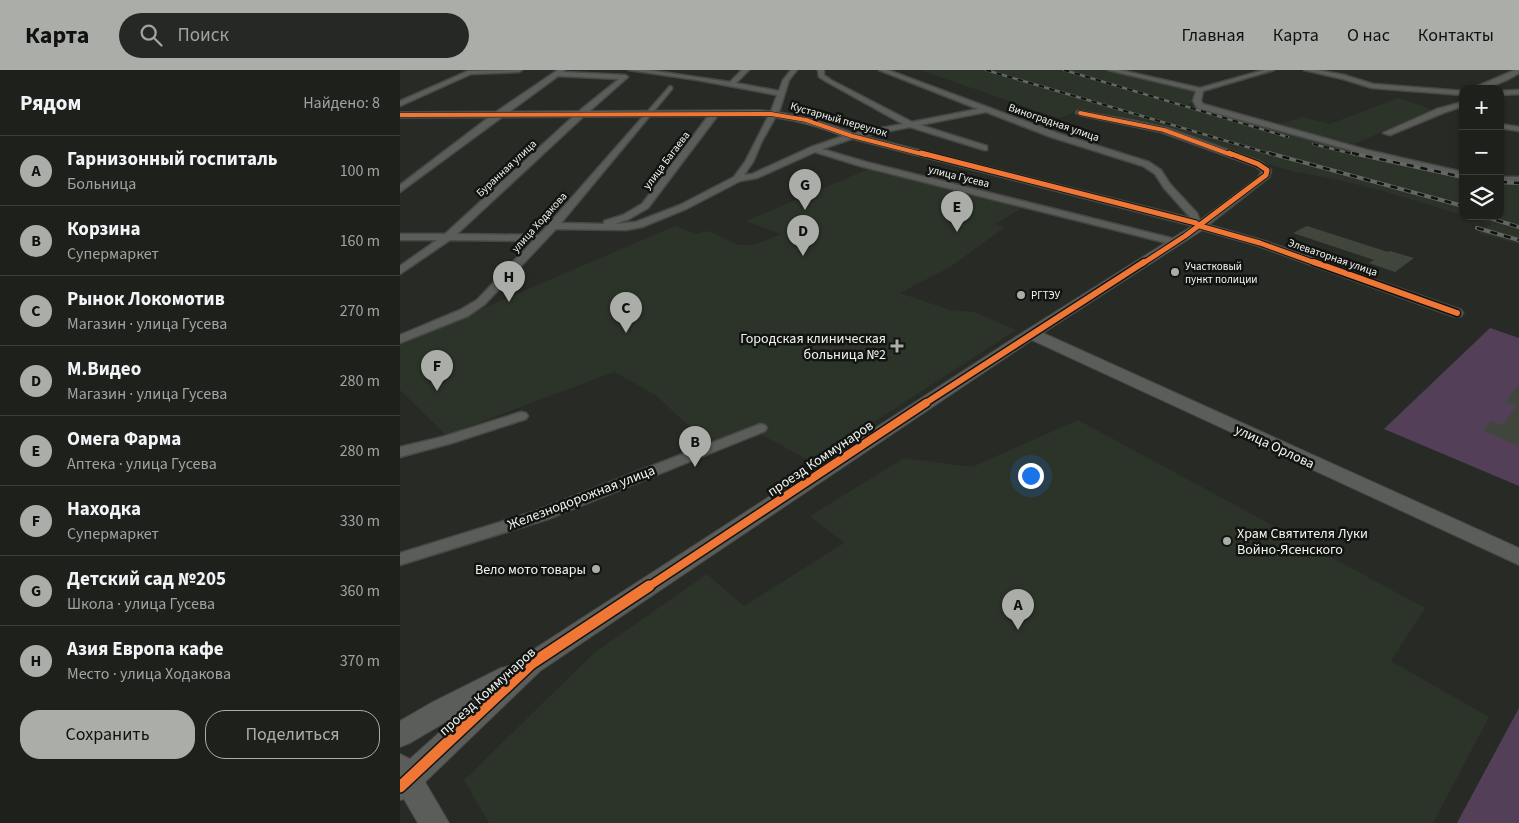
<!DOCTYPE html>
<html lang="ru">
<meta charset="utf-8">
<style>
:root{--surface:#1e201c;--page:#262825;--text:#f1f3f6;--muted:#a1a3a3;--line:#3c3e3b;--accent:#abada9}
body{margin:0;font-family:"Source Sans 3",sans-serif;background:var(--page);color:var(--text)}
.controls{position:absolute;right:15px;top:15px;display:grid;overflow:hidden;border-radius:10px;box-shadow:0 1px 4px #0004}
.controls button{width:45px;height:45px;display:grid;place-items:center;padding:0;border:0;border-bottom:1px solid var(--line);background:var(--surface);color:var(--text);font:25px sans-serif}
.you{position:absolute;left:630px;top:405px;width:18px;height:18px;margin:-12px;border:4px solid #fff;border-radius:50%;background:#1a73e8;box-shadow:0 0 0 8px #1a73e833}
.badge{display:grid;place-items:center;width:32px;height:32px;border-radius:50%;background:var(--accent);color:#111;font-size:16px;font-weight:700}
.pin{position:absolute;translate:-50% -41px;filter:drop-shadow(0 1px 2px #0008)}
.pin::after{content:'';position:absolute;top:26px;width:18px;height:15px;background:inherit;clip-path:polygon(0 0,100% 0,50% 100%)}
.list{margin:0;padding:0;list-style:none}
h2{display:flex;justify-content:space-between;align-items:center;height:65px;margin:0;padding:0 20px;font-size:21px}
h2 small{font-size:16px;font-weight:400;color:var(--muted)}
.list li{display:grid;grid-template-columns:32px 1fr auto;gap:15px;align-items:center;box-sizing:border-box;height:70px;padding:0 20px;border-top:1px solid var(--line)}
.list b{display:block;font-size:19px;white-space:nowrap}
.list p{margin:0;font-size:16px;white-space:nowrap;color:var(--muted)}
.list em{font-size:16px;font-style:normal;color:var(--muted)}
.actions{display:flex;gap:10px;padding:15px 20px}
.actions a{flex:1;padding:11px 0;border:1px solid var(--accent);border-radius:20px;text-align:center;font-size:18px;color:var(--accent)}
.actions .main{background:var(--accent);color:#111}
.icon{flex:none;width:28px;height:28px;fill:none;stroke:currentColor;stroke-width:2;stroke-linecap:round;stroke-linejoin:round}
.map{position:relative;flex:none;width:1119px;height:753px;overflow:hidden}
header{display:flex;align-items:center;gap:30px;box-sizing:border-box;height:70px;padding:0 25px;background:var(--accent);color:#111}
header strong{font-size:24px}
nav{display:flex;gap:28px;margin-inline-start:auto;font-size:18px}
.search{width:350px;height:45px;background:var(--page);display:flex;align-items:center;gap:12px;box-sizing:border-box;padding:0 18px;border-radius:28px;color:var(--muted);font-size:19px}
main{display:flex}
aside{flex:1;background:var(--surface)}
.map>svg:first-child{display:block}
.built{fill:#2c3429}
.green{fill:#534058}
.building{fill:#41463d}
.lines{fill:none;stroke-linecap:round;stroke-linejoin:round}
.minor-casing{stroke:#464844;stroke-width:3}
.tertiary-casing{stroke:#464844;stroke-width:2}
.minor{fill:#5b5d5a;fill-rule:evenodd}
.tertiary{fill:#5b5d5a;fill-rule:evenodd}
.rail-far1-casing{stroke:#646663;stroke-width:2.5}
.rail-casing{stroke:#646663;stroke-width:4}
.rail-far1{stroke:#111410;stroke-width:2;stroke-dasharray:5.5;stroke-linecap:butt}
.rail{stroke:#111410;stroke-width:2.5;stroke-dasharray:7;stroke-linecap:butt}
.cycleway-far4-casing{stroke:#111410;stroke-width:5}
.cycleway-far3-casing{stroke:#111410;stroke-width:7}
.cycleway-far2-casing{stroke:#111410;stroke-width:9}
.cycleway-far1-casing{stroke:#111410;stroke-width:11}
.cycleway-casing{stroke:#111410;stroke-width:14}
.cycleway-far4{stroke:#f07635;stroke-width:4}
.cycleway-far3{stroke:#f07635;stroke-width:5}
.cycleway-far2{stroke:#f07635;stroke-width:6}
.cycleway-far1{stroke:#f07635;stroke-width:8}
.cycleway{stroke:#f07635;stroke-width:11}
.poi-dot{fill:#abada9;stroke:#111410;stroke-width:2}
.labels{text-anchor:middle;stroke-width:5;stroke-linejoin:round;paint-order:stroke}
.far-street-label{font-size:11px;fill:#f1f4ef;stroke:#111410}
.far-poi-label{font-size:11px;fill:#f1f4ef;stroke:#111410;text-anchor:start}
.poi-label{font-size:14px;fill:#f1f4ef;stroke:#111410;text-anchor:end}
.street-label{font-size:14px;fill:#f1f4ef;stroke:#111410}
</style>
<header>
<strong>Карта</strong>
<div class="search"><svg class="icon" aria-label="search" viewBox="0 0 24 24"><circle cx="10" cy="10" r="6"/><path d="M15 15l6 6"/></svg>Поиск</div>
<nav><a>Главная</a><a>Карта</a><a>О нас</a><a>Контакты</a></nav>
</header>
<main>
<aside>
<h2>Рядом<small>Найдено: 8</small></h2>
<ul class="list">
<li><span class="badge">A</span><div><b>Гарнизонный госпиталь</b><p>Больница</p></div><em>100 m</em></li>
<li><span class="badge">B</span><div><b>Корзина</b><p>Супермаркет</p></div><em>160 m</em></li>
<li><span class="badge">C</span><div><b>Рынок Локомотив</b><p>Магазин · улица Гусева</p></div><em>270 m</em></li>
<li><span class="badge">D</span><div><b>М.Видео</b><p>Магазин · улица Гусева</p></div><em>280 m</em></li>
<li><span class="badge">E</span><div><b>Омега Фарма</b><p>Аптека · улица Гусева</p></div><em>280 m</em></li>
<li><span class="badge">F</span><div><b>Находка</b><p>Супермаркет</p></div><em>330 m</em></li>
<li><span class="badge">G</span><div><b>Детский сад №205</b><p>Школа · улица Гусева</p></div><em>360 m</em></li>
<li><span class="badge">H</span><div><b>Азия Европа кафе</b><p>Место · улица Ходакова</p></div><em>370 m</em></li>
</ul>
<div class="actions"><a class="main">Сохранить</a><a>Поделиться</a></div>
</aside>
<div class="map">
<svg width="1119" height="753" viewBox="0 0 1119 753">
<rect width="100%" height="100%" fill="#282a26"/>
<g class="built">
<polygon points="520,0 711,0 794,21 793,32 787,35 1000,91 1063,105 1063,145 983,121 935,109 895,102 821,80 817,76 768,58 676,40 667,46 658,48"/>
<polygon points="998,28 1033,40 954,74 877,55 902,47 930,54"/>
<polygon points="473,97 624,137 595,154 605,157 550,197 500,223 550,240 574,242 616,260 412,392 362,365 320,379 309,374 254,324 214,302 57,361 45,364 0,320 0,274 275,156 296,164 308,161 339,175 354,175 381,164 346,151"/>
<polygon points="1100,110 1119,111 1119,174 1078,163 1092,154 1067,146 1100,146"/>
<polygon points="678,350 1025,538 991,591 1089,647 1033,753 89,753 64,710 194,583 307,504 344,536 444,473 410,446 504,388 572,397"/>
</g>
<g class="green">
<polygon points="1090,258 1119,268 1119,416 984,359"/>
<polygon points="1119,638 1119,753 1057,753"/>
</g>
<g class="building">
<polygon points="907,156 988,182 990,181 1014,188 995,202 969,193 974,190 893,163"/>
<polygon points="1119,315 1119,376 1083,361 1091,351 1102,355 1117,336 1105,332"/>
</g>
<g class="lines">
<defs>
<g id="minor">
<polygon points="122,0 119,2 71,4 0,36 0,31 68,1"/>
<polygon points="158,0 165,0 163,2 225,5 228,7 184,46 57,164 139,165 270,16 272,17 272,19 161,153 204,154 204,151 223,145 242,134 312,41 318,41 318,45 248,138 229,149 215,154 236,152 280,135 334,107 345,92 372,39 377,25 297,10 229,0 248,0 330,12 342,0 349,0 336,13 379,21 383,10 391,0 397,0 389,10 380,39 362,71 353,92 344,105 352,104 411,77 449,64 503,54 427,12 419,7 418,0 424,0 424,5 431,10 512,52 578,39 479,0 488,0 657,63 749,92 761,100 770,114 797,143 800,151 858,108 862,101 855,96 761,62 680,45 676,43 677,41 735,51 767,58 861,92 871,100 869,107 808,155 864,171 1061,240 1063,243 1061,246 1053,246 856,175 796,158 791,153 789,146 764,118 755,104 743,96 651,67 586,42 520,55 587,76 587,80 584,80 510,57 454,68 422,79 466,92 779,170 780,172 775,175 460,96 415,82 357,108 340,111 286,139 242,157 226,160 156,159 85,234 68,246 0,273 0,265 60,240 77,230 133,171 50,170 0,204 0,196 37,170 0,170 0,164 45,164 178,42 219,9 158,6 0,122 0,115 96,42"/>
<polygon points="708,0 720,0 800,18 864,0 874,0 803,21 801,31 803,34 967,80 1063,102 1063,108 961,83 797,38 793,31 796,21"/>
<polygon points="904,0 917,0 944,5 973,14 1063,21 1063,25 972,18 943,9"/>
<path d="M1115 0H1119V3C1106 12 1087 19 1071 19Z"/>
<polygon points="1119,20 1119,24 1100,25 1100,21"/>
<polygon points="1063,32 1063,36 1043,43 990,65 983,63 1037,39"/>
<polygon points="1100,54 1119,57 1119,61 1100,58"/>
<rect x="1100" y="107" width="19" height="6"/>
<polygon points="121,342 126,343 128,346 126,349 52,373 0,387 0,377 42,367"/>
<polygon points="360,354 365,355 367,358 365,361 148,449 0,495 0,483 136,441"/>
</g>
<path id="tertiary" d="M359 40C393 42 424 52 456 64L800 150 806 156 804 159 643 263 1119 478V495L632 270 140 601 25 712 49 753H18L4 729 0 730V684L10 689 61 643 10 673 0 677V651L31 633 101 598 113 595 122 587 625 261 792 156 448 68C419 57 391 48 359 46L0 48V42Z"/>
</defs>
<use href="#minor" class="minor-casing"/>
<use href="#tertiary" class="tertiary-casing"/>
<use href="#minor" class="minor"/>
<use href="#tertiary" class="tertiary"/>
<defs>
<g id="rail-far1">
<polyline points="586,0 874,85"/>
<polyline points="664,0 888,67"/>
<polyline points="913,74 957,85"/>
</g>
<g id="rail">
<polyline points="869,83 1063,136"/>
<polyline points="952,83 1063,107"/>
<polyline points="1100,112 1119,113"/>
<polyline points="1083,146 1119,157"/>
<polyline points="1077,158 1119,170"/>
</g>
</defs>
<use href="#rail-far1" class="rail-far1-casing"/>
<use href="#rail" class="rail-casing"/>
<use href="#rail-far1" class="rail-far1"/>
<use href="#rail" class="rail"/>
<defs>
<g id="cycleway-far4">
<polyline points="680,43 764,60 832,85"/>
<polyline points="0,45 371,44 406,50 452,66 526,85"/>
</g>
<g id="cycleway-far3">
<polyline points="521,83 796,153 800,156 860,173 918,194"/>
<polyline points="742,194 785,166 866,105 867,100 858,94 829,83"/>
</g>
<g id="cycleway-far2">
<polyline points="914,192 1057,243"/>
<polyline points="524,334 744,192"/>
</g>
<polyline id="cycleway-far1" points="248,517 526,333"/>
<polyline id="cycleway" points="0,717 131,594 249,516"/>
</defs>
<use href="#cycleway-far4" class="cycleway-far4-casing"/>
<use href="#cycleway-far3" class="cycleway-far3-casing"/>
<use href="#cycleway-far2" class="cycleway-far2-casing"/>
<use href="#cycleway-far1" class="cycleway-far1-casing"/>
<use href="#cycleway" class="cycleway-casing"/>
<use href="#cycleway-far4" class="cycleway-far4"/>
<use href="#cycleway-far3" class="cycleway-far3"/>
<use href="#cycleway-far2" class="cycleway-far2"/>
<use href="#cycleway-far1" class="cycleway-far1"/>
<use href="#cycleway" class="cycleway"/>
</g>
<g class="poi-dot">
<circle cx="775" cy="202" r="5"/>
<circle cx="621" cy="225" r="5"/>
<path d="M494.5 268.5h5v5h5v5h-5v5h-5v-5h-5v-5h5z"/>
<circle cx="827" cy="471" r="5"/>
<circle cx="196" cy="499" r="5"/>
</g>
<g class="labels">
<g class="far-street-label">
<text transform="translate(439 49) rotate(16)" y="4">Кустарный переулок</text>
<text transform="translate(654 52) rotate(19)" y="4">Виноградная улица</text>
<text transform="translate(266 90) rotate(-53)" y="4">улица Багаева</text>
<text transform="translate(106 98) rotate(-43)" y="4">Буранная улица</text>
<text transform="translate(559 106) rotate(14)" y="4">улица Гусева</text>
<text transform="translate(139 152) rotate(-48)" y="4">улица Ходакова</text>
<text transform="translate(933 187) rotate(19)" y="4">Элеваторная улица</text>
</g>
<g class="far-poi-label">
<text x="785" y="200">Участковый<tspan x="785" dy="13">пункт полиции</tspan></text>
<text x="631" y="229">РГТЭУ</text>
</g>
<g class="poi-label">
<text x="486" y="273">Городская клиническая<tspan x="486" dy="16">больница №2</tspan></text>
<text x="837" y="468" text-anchor="start">Храм Святителя Луки<tspan x="837" dy="16">Войно-Ясенского</tspan></text>
<text x="186" y="504">Вело мото товары</text>
</g>
<g class="street-label">
<text transform="translate(875 376) rotate(25)" y="5">улица Орлова</text>
<text transform="translate(420 388) rotate(-34)" y="5">проезд Коммунаров</text>
<text transform="translate(181 427) rotate(-21)" y="5">Железнодорожная улица</text>
<text transform="translate(87 621) rotate(-42)" y="5">проезд Коммунаров</text>
</g>
</g>
</svg>
<div class="controls">
<button>+</button>
<button>−</button>
<button><svg class="icon" aria-label="layers" viewBox="0 0 24 24"><path d="M12 4l9 5-9 5-9-5zM3 14l9 5 9-5"/></svg></button>
</div>
<div class="you"></div>
<div class="pin badge" style="left:618px;top:560px">A</div>
<div class="pin badge" style="left:295px;top:397px">B</div>
<div class="pin badge" style="left:226px;top:263px">C</div>
<div class="pin badge" style="left:403px;top:186px">D</div>
<div class="pin badge" style="left:557px;top:162px">E</div>
<div class="pin badge" style="left:37px;top:321px">F</div>
<div class="pin badge" style="left:405px;top:140px">G</div>
<div class="pin badge" style="left:109px;top:232px">H</div>
</div>
</main>
